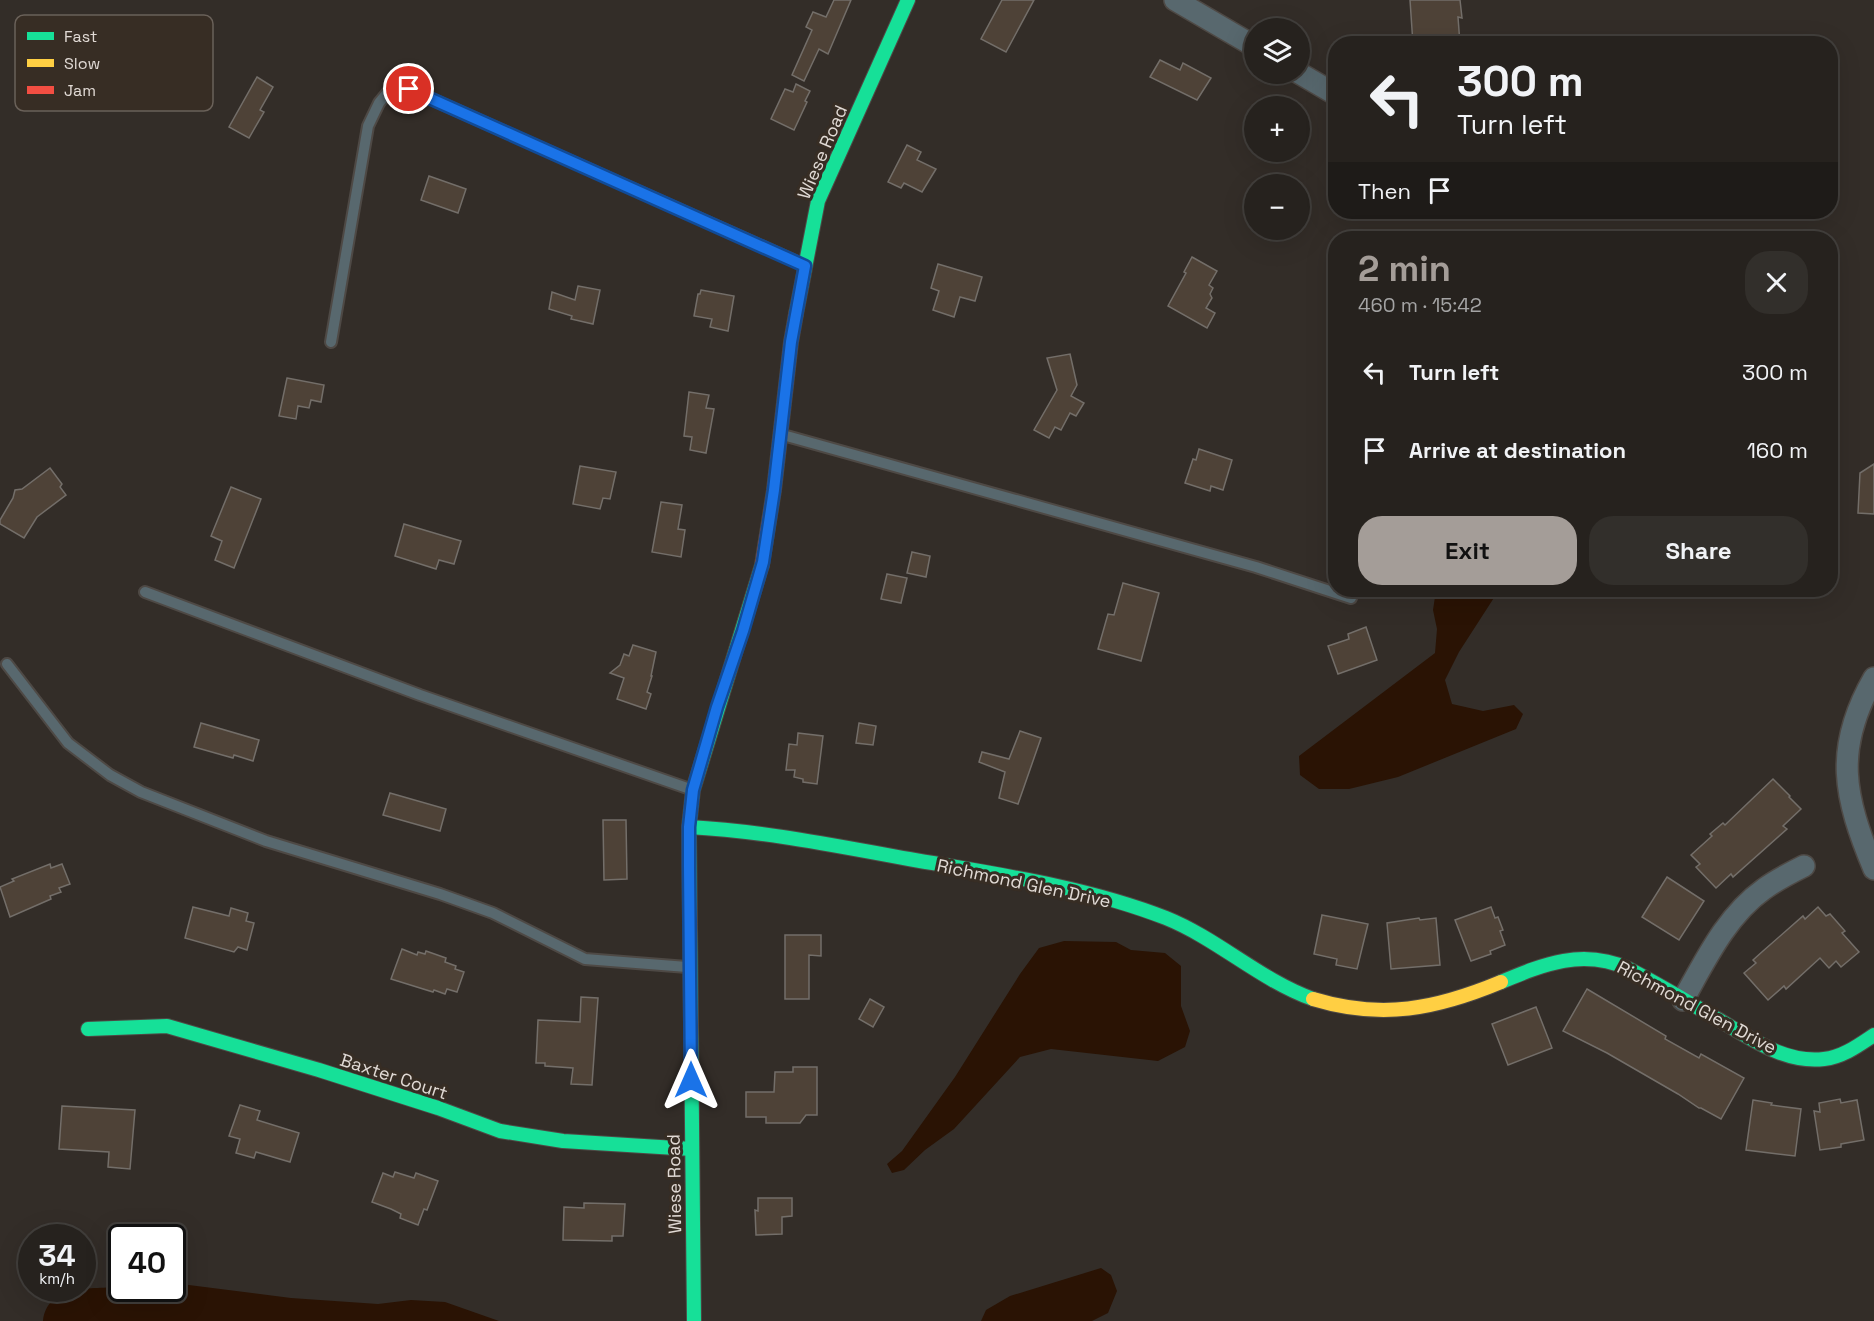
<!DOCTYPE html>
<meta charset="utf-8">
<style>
body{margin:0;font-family:"Space Grotesk",sans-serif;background:#322f2b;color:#f1f3f6;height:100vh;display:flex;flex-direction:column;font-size:22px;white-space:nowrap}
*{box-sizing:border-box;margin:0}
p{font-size:20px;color:#a4a4a4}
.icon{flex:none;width:33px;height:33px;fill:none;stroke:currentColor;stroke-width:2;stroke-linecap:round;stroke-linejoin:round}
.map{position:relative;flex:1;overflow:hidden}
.panel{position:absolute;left:1328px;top:231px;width:510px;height:366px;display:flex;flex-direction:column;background:#26221e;border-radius:24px;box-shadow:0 6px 24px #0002,0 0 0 2px #423f3c}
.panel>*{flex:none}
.top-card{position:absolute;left:1328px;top:36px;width:510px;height:183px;border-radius:24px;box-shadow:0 6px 24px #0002,0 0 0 2px #423f3c;background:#26221e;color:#f1f3f6;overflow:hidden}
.buttons{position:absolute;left:1244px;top:18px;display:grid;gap:12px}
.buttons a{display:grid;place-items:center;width:66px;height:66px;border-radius:50%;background:#26221e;box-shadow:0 6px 24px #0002,0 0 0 2px #423f3c;font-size:30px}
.speed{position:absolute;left:18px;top:1224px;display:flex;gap:12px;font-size:30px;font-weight:700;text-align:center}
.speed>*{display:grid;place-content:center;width:78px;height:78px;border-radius:50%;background:#26221e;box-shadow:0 6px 24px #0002,0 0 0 2px #423f3c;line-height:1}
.speed small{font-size:15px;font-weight:400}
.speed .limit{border:3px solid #111;border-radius:9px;background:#fff;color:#111}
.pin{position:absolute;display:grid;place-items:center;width:51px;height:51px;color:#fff;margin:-26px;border:3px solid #fff;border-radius:50%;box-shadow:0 2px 6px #0007}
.me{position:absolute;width:66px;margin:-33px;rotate:0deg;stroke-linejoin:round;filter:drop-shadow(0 0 4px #0008)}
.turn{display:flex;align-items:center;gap:21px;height:126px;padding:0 30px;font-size:27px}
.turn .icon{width:78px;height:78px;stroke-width:2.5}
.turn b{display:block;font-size:42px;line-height:51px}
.then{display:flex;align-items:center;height:57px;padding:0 30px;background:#0003;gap:12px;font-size:22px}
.round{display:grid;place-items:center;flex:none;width:63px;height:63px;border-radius:24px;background:#322f2b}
.overview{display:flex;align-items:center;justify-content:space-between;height:102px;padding:0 30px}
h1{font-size:36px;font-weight:700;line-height:45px;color:#a49d98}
.cta{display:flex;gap:12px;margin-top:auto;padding:12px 30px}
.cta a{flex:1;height:69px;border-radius:24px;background:#a49d98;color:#111;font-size:24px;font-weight:700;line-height:69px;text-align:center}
.cta a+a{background:#322f2b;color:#f1f3f6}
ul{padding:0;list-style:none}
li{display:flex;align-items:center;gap:18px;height:78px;padding:0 30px}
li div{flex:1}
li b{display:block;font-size:22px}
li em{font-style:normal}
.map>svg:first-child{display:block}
.water{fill:#2a1304}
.building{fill:#4e4237;stroke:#736e69;stroke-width:1.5}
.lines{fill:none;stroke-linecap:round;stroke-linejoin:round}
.lane-casing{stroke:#4e4945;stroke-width:14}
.street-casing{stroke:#4e4945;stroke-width:24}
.fast-casing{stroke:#4e4945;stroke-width:16}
.slow-casing{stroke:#4e4945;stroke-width:16}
.jam-casing{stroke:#4e4945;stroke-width:16}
.lane{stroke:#58686e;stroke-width:10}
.street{stroke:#58686e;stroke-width:21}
.fast{stroke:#16e098;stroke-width:14}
.slow{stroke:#ffcf43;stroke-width:14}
.jam{stroke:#f24e42;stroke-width:14}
.route-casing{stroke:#114b97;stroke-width:15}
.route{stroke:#1a73e8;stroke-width:10}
.labels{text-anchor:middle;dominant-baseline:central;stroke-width:6;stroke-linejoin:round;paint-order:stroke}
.street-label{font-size:18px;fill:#e1dad5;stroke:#372d24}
.key{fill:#372d24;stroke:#6a6159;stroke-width:1.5}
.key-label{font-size:16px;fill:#e1dad5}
</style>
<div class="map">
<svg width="1874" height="1321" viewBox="0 0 1874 1321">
<rect width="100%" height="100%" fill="#332d28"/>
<g class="water">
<path d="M1436 590H1499L1459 652 1445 680 1452 704 1483 711 1514 705 1523 714 1516 729 1398 777 1349 789H1319L1300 775 1299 756 1435 653 1437 629 1433 610Z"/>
<path d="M1064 941 1116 942 1131 950 1165 953 1181 966V1006L1190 1031 1185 1047 1158 1061 1051 1049 1020 1057 954 1129 925 1150 904 1170 892 1173 887 1164 902 1151 955 1077 1020 974 1039 948Z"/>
<path d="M1101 1268 1111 1275 1117 1291 1108 1313 1092 1321H981L986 1310 1010 1296Z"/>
<path d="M173 1283 291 1298 378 1304 411 1300 445 1302 499 1321H43C47 1284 93 1289 121 1287L122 1288H172Z"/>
</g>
<g class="building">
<path d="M834 0H851L828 54 819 49 804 81 792 75 812 30 806 27 813 12 826 17Z"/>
<path d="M1002 0H1034L1006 52 981 39Z"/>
<path d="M1410 0H1460L1462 18 1458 17 1460 44H1413Z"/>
<path d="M1160 60 1180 70 1183 63 1211 78 1197 100 1150 77Z"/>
<path d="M257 77 273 87 260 110 264 112 249 138 229 127Z"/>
<path d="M796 84 810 91 805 101 807 102 794 130 771 119 785 89 793 92Z"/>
<path d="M907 145 921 152 917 160 936 169 922 192 904 183 901 188 888 182Z"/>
<path d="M429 176 466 189 458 213 421 200Z"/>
<path d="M1192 257 1217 271 1209 285 1213 288 1210 294 1212 298 1206 308 1215 313 1207 328 1168 306 1186 273 1184 272Z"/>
<path d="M938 264 982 277 975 301 960 297 954 317 933 310 939 291 931 288Z"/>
<path d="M578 286 600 290 593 324 571 319 572 316 549 309 552 292 575 300Z"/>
<path d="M701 290 734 296 728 331 710 327 712 319 694 316 698 294H700Z"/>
<path d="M1070 354 1077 385 1071 396 1084 403 1076 416 1070 413 1061 430 1055 427 1049 438 1034 430 1057 390 1047 358Z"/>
<path d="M287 378 324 385 321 402 311 400 309 408 298 406 296 419 279 416Z"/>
<path d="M689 392 709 395 706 408 714 409 706 453 690 450 692 437 684 436Z"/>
<path d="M1199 449 1232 460 1223 490 1211 486 1210 491 1185 483 1193 459 1196 460Z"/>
<path d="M1874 464V514L1858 513 1860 473Z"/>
<path d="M580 466 616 472 610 499 603 498 600 509 573 504Z"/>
<path d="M50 468 62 484 60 487 66 495 37 517 24 538 0 524V520L13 498 15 490 22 489Z"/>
<path d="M231 487 261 499 234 568 215 560 222 541 211 536Z"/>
<path d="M661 502 682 505 678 529 685 530 681 557 652 552Z"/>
<path d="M404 524 461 541 454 564 439 560 436 569 395 556Z"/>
<path d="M912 552 930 556 926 577 907 573Z"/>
<path d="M887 574 907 578 901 603 881 599Z"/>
<path d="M1123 583 1159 593 1141 661 1098 649 1108 614 1114 615Z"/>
<path d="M1366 627 1377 660 1338 674 1328 646 1349 639 1348 634Z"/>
<path d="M633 645 656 652 651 676H652L647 692 651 694 646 709 617 699 624 678 610 673 620 665 624 654 629 656Z"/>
<path d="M201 723 259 740 253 761 234 755 233 758 194 747Z"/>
<path d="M859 723 876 726 873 745 856 743Z"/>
<path d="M1020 731 1041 738 1018 804 999 798 1005 772 979 762 982 752 1009 759Z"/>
<path d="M798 733 823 736 817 784 803 782V779L794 777 795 770H786L789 744 797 745Z"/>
<path d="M1773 779 1790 796 1789 797 1801 809 1783 826 1787 829 1733 877 1731 874 1716 888 1696 867 1700 864 1691 855 1712 836 1710 834 1723 823 1725 825Z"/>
<path d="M390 793 446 809 440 831 383 815Z"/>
<path d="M603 820H626L627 879 604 880Z"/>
<path d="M50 864 51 868 62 864 70 884 59 888 61 892 50 896 51 899 10 917 0 887 14 881 12 879Z"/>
<path d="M1667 877 1704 901 1679 940 1642 917Z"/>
<path d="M193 907 229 916 231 908 248 913 246 921 254 923 247 950 238 947 234 952 185 938Z"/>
<path d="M1491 907 1495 918 1498 917 1503 930 1500 931 1505 945 1490 951 1491 954 1471 961 1455 920Z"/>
<path d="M1818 907 1826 916 1830 914 1845 931 1842 933 1859 952 1841 967 1836 961 1829 968 1820 958 1786 989 1784 986 1768 1000 1744 973 1756 963 1753 960 1763 951 1803 916 1805 919Z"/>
<path d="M1322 915 1368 924 1357 969 1336 965 1337 959 1314 954Z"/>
<path d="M1419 918 1420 920 1436 918 1440 965 1391 969 1387 923Z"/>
<path d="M785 935H821V956L809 955V999H785Z"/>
<path d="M402 949 417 955 418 952 425 954 426 951 446 958 445 962 456 966 455 969 464 972 457 992 447 989 445 994 434 990 433 992 391 979Z"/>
<path d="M1587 989 1666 1036 1665 1039 1699 1058 1701 1054 1744 1078 1721 1119 1701 1108H1699L1678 1094 1607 1053 1563 1031Z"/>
<path d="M581 997 598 998 592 1085 571 1084 573 1068 545 1066V1063H536L538 1020 580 1022Z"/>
<path d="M870 999 884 1007 873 1027 859 1019Z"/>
<path d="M1536 1007 1552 1048 1508 1065 1492 1024Z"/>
<path d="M793 1067H817V1115H806L800 1123H766V1117H746V1092H774L775 1072H793Z"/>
<path d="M1840 1099 1841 1103 1857 1100 1864 1140 1841 1144V1147L1820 1150 1814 1111 1820 1112 1819 1103Z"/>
<path d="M1753 1100 1772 1103 1771 1105 1801 1109 1795 1156 1746 1150Z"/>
<path d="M240 1105 260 1111 257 1120 299 1133 290 1162 256 1152 254 1158 236 1153 240 1139 229 1136Z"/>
<path d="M62 1106 135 1110 130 1169 108 1167 109 1152 59 1149Z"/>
<path d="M395 1172 414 1178 416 1173 438 1181 427 1210 424 1209 418 1225 400 1218 401 1214 391 1209 372 1202 383 1173 393 1177Z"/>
<path d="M758 1198H792V1216L782 1217V1234L756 1235 755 1210 758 1211Z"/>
<path d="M584 1203 625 1204 623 1236H612V1241L563 1240 564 1207 584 1208Z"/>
</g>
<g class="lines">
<g class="lane-casing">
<g id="lane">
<path d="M331 342 368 126 379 103 388 92 409 89 802 264"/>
<path d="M783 435 1256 567 1351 598"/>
<path d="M145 592 420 695 690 789"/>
<path d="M7 664 68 743 110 775 141 792 266 841 440 894 493 913 585 959 687 967"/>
</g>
</g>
<g class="street-casing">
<g id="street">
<path d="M1175 0 1254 46"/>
<path d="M1299 73 1335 94"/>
<path d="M1874 678C1833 749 1844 797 1874 869"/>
<path d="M1683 1000C1705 961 1726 916 1764 889 1776 880 1790 873 1804 866"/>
</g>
</g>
<g class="fast-casing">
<g id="fast">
<path d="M796 314 818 201 908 0"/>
<path d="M689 827C764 831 836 846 909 859 995 874 1084 886 1166 918 1218 939 1260 980 1313 999"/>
<path d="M1501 982C1544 964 1583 948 1629 969 1658 984 1686 1001 1714 1017 1748 1036 1783 1064 1824 1059 1843 1057 1859 1045 1874 1035"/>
<path d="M88 1029 167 1026 319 1070 438 1108 500 1131 563 1141 692 1149"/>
<path d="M694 1321 689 827 693 790 762 565"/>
</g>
</g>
<g class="slow-casing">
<path id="slow" d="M1313 999C1382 1020 1436 1009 1501 982"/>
</g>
<g class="jam-casing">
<path id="jam" d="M762 565 774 490 791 342 796 314"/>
</g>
<use href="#lane" class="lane"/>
<use href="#street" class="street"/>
<use href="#fast" class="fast"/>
<use href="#slow" class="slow"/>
<use href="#jam" class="jam"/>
</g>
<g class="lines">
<g class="route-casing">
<path id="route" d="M409 89 805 266 791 342 774 490 763 562 743 631 717 707 693 790 689 827V867L691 1080"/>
</g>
<use href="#route" class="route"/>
</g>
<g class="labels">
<g class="street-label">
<text transform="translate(822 152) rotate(-67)">Wiese Road</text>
<text transform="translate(1024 883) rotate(12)">Richmond Glen Drive</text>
<text transform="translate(1697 1007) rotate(28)">Richmond Glen Drive</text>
<text transform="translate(394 1076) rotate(18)">Baxter Court</text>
<text transform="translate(674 1184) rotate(-91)">Wiese Road</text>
</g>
</g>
<rect x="15" y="15" width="198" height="96" rx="9" class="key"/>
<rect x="27" y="32" width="27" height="8" fill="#16e098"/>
<rect x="27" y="59" width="27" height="8" fill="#ffcf43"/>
<rect x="27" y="86" width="27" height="8" fill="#f24e42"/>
<g class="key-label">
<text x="64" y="42">Fast</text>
<text x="64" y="69">Slow</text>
<text x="64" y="96">Jam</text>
</g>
</svg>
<div class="buttons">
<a><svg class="icon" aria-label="layers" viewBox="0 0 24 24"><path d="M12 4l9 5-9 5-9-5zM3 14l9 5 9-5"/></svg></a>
<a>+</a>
<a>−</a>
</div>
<div class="speed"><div>34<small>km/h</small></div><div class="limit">40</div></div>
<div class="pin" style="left:409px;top:89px;background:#d93025"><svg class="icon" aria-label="arrive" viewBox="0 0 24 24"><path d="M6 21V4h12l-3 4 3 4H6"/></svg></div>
<svg class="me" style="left:691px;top:1080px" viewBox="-20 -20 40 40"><path d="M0-17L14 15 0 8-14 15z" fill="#1a73e8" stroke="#fff" stroke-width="4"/></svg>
<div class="top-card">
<div class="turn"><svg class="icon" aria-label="left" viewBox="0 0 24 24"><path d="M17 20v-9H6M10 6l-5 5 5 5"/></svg><div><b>300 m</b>Turn left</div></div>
<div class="then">Then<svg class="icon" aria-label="arrive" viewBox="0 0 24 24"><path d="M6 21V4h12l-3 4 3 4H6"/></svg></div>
</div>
<section class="panel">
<div class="overview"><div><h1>2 min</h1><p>460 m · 15:42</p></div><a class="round"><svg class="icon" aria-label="close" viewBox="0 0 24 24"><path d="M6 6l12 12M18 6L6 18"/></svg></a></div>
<ul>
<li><svg class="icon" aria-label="left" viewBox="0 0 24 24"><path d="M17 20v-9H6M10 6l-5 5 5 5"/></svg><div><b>Turn left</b></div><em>300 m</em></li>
<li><svg class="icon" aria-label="arrive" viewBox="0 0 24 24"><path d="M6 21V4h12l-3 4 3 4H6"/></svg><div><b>Arrive at destination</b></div><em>160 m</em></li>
</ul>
<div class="cta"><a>Exit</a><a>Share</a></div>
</section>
</div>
